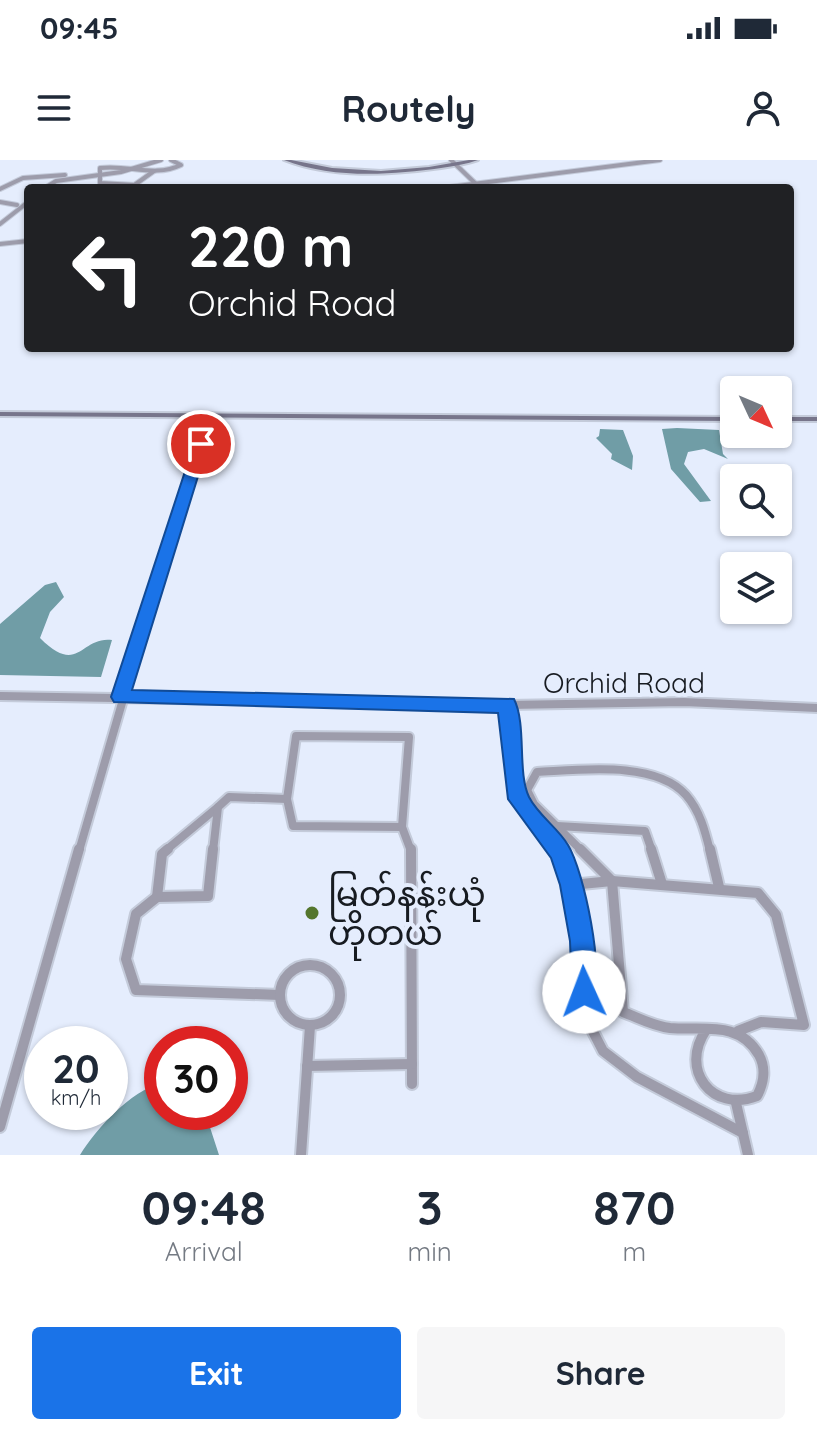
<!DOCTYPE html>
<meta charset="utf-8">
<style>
body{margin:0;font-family:Quicksand,"Noto Sans Myanmar",sans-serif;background:#f6f6f7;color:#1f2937;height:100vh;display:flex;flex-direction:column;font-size:30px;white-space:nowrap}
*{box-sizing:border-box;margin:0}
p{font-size:26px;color:#747a83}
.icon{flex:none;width:44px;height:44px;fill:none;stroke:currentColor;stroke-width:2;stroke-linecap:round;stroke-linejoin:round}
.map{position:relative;height:995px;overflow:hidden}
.side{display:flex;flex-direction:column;background:#fff;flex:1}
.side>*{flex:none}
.top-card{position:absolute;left:24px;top:24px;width:770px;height:168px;border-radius:8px;box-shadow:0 2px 6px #0004;background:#202124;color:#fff;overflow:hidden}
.needle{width:52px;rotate:134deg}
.tools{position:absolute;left:720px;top:216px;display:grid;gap:16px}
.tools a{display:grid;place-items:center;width:72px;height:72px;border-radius:8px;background:#fff;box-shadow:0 2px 6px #0004;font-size:40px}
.speed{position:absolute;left:24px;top:866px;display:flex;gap:16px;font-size:40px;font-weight:700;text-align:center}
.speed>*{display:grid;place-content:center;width:104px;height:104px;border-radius:50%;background:#fff;box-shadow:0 2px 6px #0004;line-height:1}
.speed small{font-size:20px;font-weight:400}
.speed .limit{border:12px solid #d22;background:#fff;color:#111}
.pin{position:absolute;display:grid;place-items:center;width:68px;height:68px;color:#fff;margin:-34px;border:4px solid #fff;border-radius:50%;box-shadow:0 2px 8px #0007}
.me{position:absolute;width:88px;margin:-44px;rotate:358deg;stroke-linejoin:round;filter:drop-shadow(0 0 6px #0008)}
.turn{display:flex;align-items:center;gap:28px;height:168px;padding:0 32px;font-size:36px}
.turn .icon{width:104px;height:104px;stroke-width:2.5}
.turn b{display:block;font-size:56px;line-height:68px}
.eta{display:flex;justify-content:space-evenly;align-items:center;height:136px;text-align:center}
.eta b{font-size:48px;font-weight:700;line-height:56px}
.action{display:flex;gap:16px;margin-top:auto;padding:16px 32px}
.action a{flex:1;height:92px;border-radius:8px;background:#1a73e8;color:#fff;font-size:32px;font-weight:700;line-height:92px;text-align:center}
.action a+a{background:#f6f6f7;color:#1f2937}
.status{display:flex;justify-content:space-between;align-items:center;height:56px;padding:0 40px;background:#fff;direction:ltr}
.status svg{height:22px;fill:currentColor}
header{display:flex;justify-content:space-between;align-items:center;height:104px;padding:0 32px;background:#fff;font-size:36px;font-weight:700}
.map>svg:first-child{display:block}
.water{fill:#709da6}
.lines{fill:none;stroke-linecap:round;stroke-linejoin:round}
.minor-far4-casing{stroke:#c4cbda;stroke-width:6}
.minor-far3-casing{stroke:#c4cbda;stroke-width:8}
.minor-far2-casing{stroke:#c4cbda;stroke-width:9}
.minor-far1-casing{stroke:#c4cbda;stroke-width:12}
.minor-casing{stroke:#c4cbda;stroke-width:14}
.secondary-casing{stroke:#c4cbda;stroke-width:4}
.minor-far4{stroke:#9d9cab;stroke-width:4}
.minor-far3{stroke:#9d9cab;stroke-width:5}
.minor-far2{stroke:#9d9cab;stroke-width:6}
.minor-far1{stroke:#9d9cab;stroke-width:8}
.minor{stroke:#9d9cab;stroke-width:10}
.secondary{fill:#77758b;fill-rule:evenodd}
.route{fill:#1a73e8;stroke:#114b97;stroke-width:2}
.poi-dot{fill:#54762d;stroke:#e5edfd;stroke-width:3}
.labels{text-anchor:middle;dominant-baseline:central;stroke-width:8;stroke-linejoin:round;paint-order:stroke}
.street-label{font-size:28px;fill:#171b21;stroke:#e5edfd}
.near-poi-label{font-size:34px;fill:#171b21;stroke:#e5edfd;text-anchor:start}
</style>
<div class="status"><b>09:45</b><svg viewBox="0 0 49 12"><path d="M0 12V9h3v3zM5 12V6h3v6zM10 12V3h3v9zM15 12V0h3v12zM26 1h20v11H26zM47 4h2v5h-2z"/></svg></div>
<header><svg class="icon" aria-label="menu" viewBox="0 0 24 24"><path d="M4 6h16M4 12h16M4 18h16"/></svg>Routely<svg class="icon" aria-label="person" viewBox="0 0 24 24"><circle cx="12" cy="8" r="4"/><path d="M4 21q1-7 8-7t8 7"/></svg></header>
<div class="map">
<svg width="817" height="995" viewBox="0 0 817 995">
<rect width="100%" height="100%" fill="#e5edfd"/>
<g class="water">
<path d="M677 268 719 270 723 294 728 299 704 289 688 292 684 304 711 341 700 342 671 309 662 269Z"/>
<path d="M600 269 623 270 633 296 632 310 611 299 612 294 596 278 599 276Z"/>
<path d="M56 422 64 437 50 452 40 478C79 517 80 476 112 480L101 517 0 515V464L45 425Z"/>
<path d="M162 923V952H205L219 995H80C97 968 130 931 162 923Z"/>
</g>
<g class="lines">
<g class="minor-far4-casing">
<g id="minor-far4">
<path d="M451 0 476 24"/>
<path d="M134 25 100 23V8C128 4 154 18 181 5L171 0"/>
<path d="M133 26 154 11"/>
<path d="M45 28 56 21 121 12 161 0"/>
<path d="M219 28 223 27"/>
<path d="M442 28 660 0"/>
<path d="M0 29 23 18 65 15"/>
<path d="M0 42 17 45"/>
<path d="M0 64 28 42"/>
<path d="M0 84 28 81"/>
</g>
</g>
<g class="minor-far3-casing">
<path id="minor-far3" d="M207 264 210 256"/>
</g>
<g class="minor-far2-casing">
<path id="minor-far2" d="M148 452 208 262"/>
</g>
<g class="minor-far1-casing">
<g id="minor-far1">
<path d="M0 536 507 545 684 542 817 548"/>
<path d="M507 545 518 639 560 691"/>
<path d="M287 639 293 666 402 667"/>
<path d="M557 666 645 671 652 691"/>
<path d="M79 691 149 450"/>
<path d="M165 691 218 647"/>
<path d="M213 691 218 647 229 637 287 639 296 576 409 577 402 667 411 691"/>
<path d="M582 691 534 644 527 630 537 612C579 610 655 600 686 635 700 651 705 671 710 691"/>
</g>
</g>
<g class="minor-casing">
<g id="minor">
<path d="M213 689 208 736 157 737 136 754 126 799 136 830 280 835"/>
<path d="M411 689 412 924"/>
<path d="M559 689 571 725 612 721"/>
<path d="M580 689 612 721"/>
<path d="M651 689 662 724"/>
<path d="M710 689 719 727"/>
<path d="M571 725 582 781 586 858 603 891 637 917 743 973"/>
<path d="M157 737 162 694 168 689"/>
<circle cx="310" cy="835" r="30"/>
<path d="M706 870C679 910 712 953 757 936 764 923 766 908 759 895 739 860 703 871 670 868 653 866 639 858 623 852L612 721 758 733 776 755 804 865 761 862 738 871"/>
<path d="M307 906 412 904"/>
<path d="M736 943 748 995"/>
<path d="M0 967 79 689"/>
<path d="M301 995 310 866"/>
</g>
</g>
<g class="secondary-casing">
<g id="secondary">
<path d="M284 0H291L332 8 381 11 429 7 469 0H478C467 4 454 6 441 8 391 15 332 19 284 0Z"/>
<path d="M0 252 734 257V261L0 256Z"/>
<rect x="778" y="257" width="39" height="4"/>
</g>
</g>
<use href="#minor-far4" class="minor-far4"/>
<use href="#minor-far3" class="minor-far3"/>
<use href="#minor-far2" class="minor-far2"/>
<use href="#minor-far1" class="minor-far1"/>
<use href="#minor" class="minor"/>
<use href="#secondary" class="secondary"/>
</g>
<path class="route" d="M201 280 208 284 132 530 514 539C527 565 517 612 529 637 538 655 558 668 568 685 584 711 605 813 593 841L584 845 576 841 572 832 570 781 560 725 551 698 508 639 498 553 114 542 111 537 194 284Z"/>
<circle class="poi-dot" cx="312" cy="753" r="8"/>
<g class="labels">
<g class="street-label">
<text x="624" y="522">Orchid Road</text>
</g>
<g class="near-poi-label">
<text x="328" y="733">မြတ်နန်းယုံ<tspan x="328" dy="39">ဟိုတယ်</tspan></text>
</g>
</g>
</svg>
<div class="tools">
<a><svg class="needle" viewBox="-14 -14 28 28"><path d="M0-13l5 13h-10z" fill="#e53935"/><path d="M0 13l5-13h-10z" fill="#747a83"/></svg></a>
<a><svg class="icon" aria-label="search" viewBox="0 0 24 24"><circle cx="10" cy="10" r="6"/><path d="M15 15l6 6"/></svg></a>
<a><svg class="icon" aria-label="layers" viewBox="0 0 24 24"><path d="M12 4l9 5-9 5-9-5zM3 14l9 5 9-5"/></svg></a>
</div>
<div class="speed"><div>20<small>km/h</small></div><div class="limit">30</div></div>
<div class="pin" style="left:201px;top:284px;background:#d93025"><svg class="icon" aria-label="arrive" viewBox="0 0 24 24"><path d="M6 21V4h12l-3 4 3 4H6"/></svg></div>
<svg class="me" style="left:584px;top:832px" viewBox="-20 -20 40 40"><circle r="19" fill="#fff"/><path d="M0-13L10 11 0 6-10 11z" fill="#1a73e8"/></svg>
<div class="top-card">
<div class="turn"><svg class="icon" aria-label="left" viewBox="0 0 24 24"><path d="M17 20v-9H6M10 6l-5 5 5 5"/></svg><div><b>220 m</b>Orchid Road</div></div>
</div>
</div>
<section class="side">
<div class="eta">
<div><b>09:48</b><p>Arrival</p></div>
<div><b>3</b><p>min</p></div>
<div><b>870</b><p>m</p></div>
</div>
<div class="action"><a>Exit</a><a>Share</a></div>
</section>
